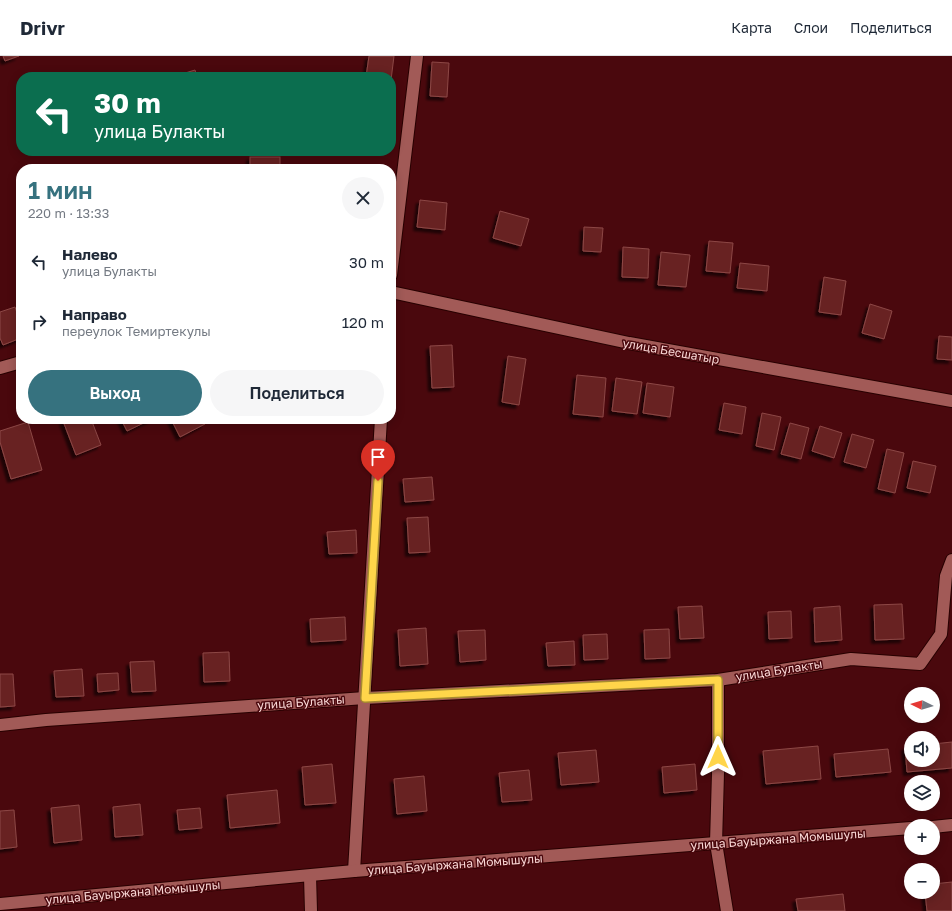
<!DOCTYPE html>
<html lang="ru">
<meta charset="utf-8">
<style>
body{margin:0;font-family:"Golos Text",sans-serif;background:#f6f6f7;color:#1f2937;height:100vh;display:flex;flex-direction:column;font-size:15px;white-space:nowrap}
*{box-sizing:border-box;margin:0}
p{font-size:13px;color:#747a83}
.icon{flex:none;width:22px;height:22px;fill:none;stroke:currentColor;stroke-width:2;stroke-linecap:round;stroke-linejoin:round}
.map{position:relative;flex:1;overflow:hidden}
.side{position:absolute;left:16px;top:108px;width:380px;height:260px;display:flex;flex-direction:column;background:#fff;border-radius:16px;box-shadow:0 2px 10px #0003}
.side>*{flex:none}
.top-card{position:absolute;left:16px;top:16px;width:380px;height:84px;border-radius:16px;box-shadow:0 2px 10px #0003;background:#0b6e4f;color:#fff;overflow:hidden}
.needle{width:26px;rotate:275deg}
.fabs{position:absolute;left:904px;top:631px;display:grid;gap:8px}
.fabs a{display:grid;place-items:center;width:36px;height:36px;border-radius:50%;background:#fff;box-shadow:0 2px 10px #0003;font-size:20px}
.pin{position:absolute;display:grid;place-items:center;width:34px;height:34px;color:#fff;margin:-41px -17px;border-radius:50% 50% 50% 0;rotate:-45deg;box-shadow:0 0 4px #0007}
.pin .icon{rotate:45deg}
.me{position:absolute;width:44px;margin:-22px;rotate:0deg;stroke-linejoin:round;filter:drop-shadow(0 0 3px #0008)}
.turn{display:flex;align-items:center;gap:14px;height:84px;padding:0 12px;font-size:18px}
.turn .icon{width:52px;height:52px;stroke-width:2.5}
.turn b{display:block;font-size:28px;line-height:34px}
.round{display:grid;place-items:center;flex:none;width:42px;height:42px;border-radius:21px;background:#f6f6f7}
.head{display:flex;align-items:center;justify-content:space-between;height:68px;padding:0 12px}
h1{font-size:24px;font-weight:600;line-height:30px;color:#36727f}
.action{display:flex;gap:8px;margin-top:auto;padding:8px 12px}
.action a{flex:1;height:46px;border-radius:24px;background:#36727f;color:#fff;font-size:16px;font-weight:600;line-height:46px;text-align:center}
.action a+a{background:#f6f6f7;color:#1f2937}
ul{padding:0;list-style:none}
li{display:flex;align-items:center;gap:12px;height:60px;padding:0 12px}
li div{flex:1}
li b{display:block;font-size:15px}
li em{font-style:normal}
header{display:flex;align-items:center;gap:24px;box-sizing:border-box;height:56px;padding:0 20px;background:#fff;border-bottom:1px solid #e0e1e3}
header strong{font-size:19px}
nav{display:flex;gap:22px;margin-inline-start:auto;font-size:14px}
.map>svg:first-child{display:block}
.building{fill:#672424;stroke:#8d4745;filter:url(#shadow)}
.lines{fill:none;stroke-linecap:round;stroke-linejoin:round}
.street-casing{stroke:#280001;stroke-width:14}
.street{stroke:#a25a57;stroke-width:12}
.route-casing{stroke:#a68a30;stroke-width:10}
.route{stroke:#ffd54a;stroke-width:7}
.labels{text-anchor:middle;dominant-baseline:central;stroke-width:3;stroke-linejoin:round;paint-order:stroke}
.street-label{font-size:12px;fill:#fad8d6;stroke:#4a080d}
</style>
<header>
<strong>Drivr</strong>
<nav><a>Карта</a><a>Слои</a><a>Поделиться</a></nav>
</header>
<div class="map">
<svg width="952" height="855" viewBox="0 0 952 855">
<defs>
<filter id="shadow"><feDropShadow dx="-3.5" dy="3.5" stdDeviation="1" flood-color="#0009"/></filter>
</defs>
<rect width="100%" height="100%" fill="#4a080d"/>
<g class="building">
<path d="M3 0H19L5 5Z"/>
<path d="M369 0H394L391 24V21H366Z"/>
<path d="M432 6 449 7 447 41 430 40Z"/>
<path d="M195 14 197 21H172Z"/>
<rect x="250" y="101" width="30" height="12"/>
<path d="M420 144 447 147 445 174 417 171Z"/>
<path d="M500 155 529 163 521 190 493 182Z"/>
<path d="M584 171 603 172 601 196 583 195Z"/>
<path d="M709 185 733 187 730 217 706 215Z"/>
<path d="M623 191 649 193 648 222 622 221Z"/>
<path d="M661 196 690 199 686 231 658 229Z"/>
<path d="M740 207 769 210 767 235 737 232Z"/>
<path d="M824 221 846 225 841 259 819 256Z"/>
<path d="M870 248 892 255 884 283 862 277Z"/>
<path d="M15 251 21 268V282L3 289 0 282V256Z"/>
<path d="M939 280 952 281V304L937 303Z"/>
<path d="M452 289 454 331 432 332 430 290Z"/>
<path d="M508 300 526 303 519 349 502 346Z"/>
<path d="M577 319 606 322 603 361 573 358Z"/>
<path d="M616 322 642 326 637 358 612 355Z"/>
<path d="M647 327 674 331 670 361 643 357Z"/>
<path d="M724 347 746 351 742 378 719 374Z"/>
<path d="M762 357 781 361 774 394 756 390Z"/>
<path d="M68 363H91L101 389 76 399 63 365Z"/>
<path d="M121 363H152L127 375Z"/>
<path d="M171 363H202L205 368 180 381Z"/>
<path d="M28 366 42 414 11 423 0 386V375Z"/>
<path d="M790 367 809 372 801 403 781 398Z"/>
<path d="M820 370 842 377 834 402 812 395Z"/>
<path d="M852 378 874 384 866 412 844 406Z"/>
<path d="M887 393 904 397 895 437 878 433Z"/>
<path d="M913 405 936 410 930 437 907 432Z"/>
<path d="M432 421 434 444 405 446 403 423Z"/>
<path d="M428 461 430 496 409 497 407 462Z"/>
<path d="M356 474 357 497 329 498 327 476Z"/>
<path d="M902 548 904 583 875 584 874 549Z"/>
<path d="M702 550 704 582 680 583 678 551Z"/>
<path d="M840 550 842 584 815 586 814 552Z"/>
<path d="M791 555 792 582 769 583 768 556Z"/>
<path d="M345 561 346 584 311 586 310 563Z"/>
<path d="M426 572 428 608 400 610 398 574Z"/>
<path d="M669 573 670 602 645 603 644 574Z"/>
<path d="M485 574 486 604 460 606 458 575Z"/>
<path d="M607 578 608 603 584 604 583 579Z"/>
<path d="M574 585 575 609 548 610 546 587Z"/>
<path d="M229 596 230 625 204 626 203 597Z"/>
<path d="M154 605 156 635 132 636 130 606Z"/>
<path d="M82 613 84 640 56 641 54 615Z"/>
<path d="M118 617 119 634 98 636 97 618Z"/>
<path d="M0 618H13L15 650 0 651Z"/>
<path d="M952 686V712L907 716 905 691 911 690V704H933V688Z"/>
<path d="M818 690 821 723 766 728 763 695Z"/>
<path d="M888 693 891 716 836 721 834 698Z"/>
<path d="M596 694 599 726 561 729 558 697Z"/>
<path d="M332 708 336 747 305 749 302 711Z"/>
<path d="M695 708 697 734 664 737 662 711Z"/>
<path d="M529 714 532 744 502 746 499 717Z"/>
<path d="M424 720 427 755 397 758 394 723Z"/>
<path d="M277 734 280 767 230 772 227 739Z"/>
<path d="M140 748 143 779 115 781 113 751Z"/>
<path d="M79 749 82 784 54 787 51 752Z"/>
<path d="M200 752 202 772 179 774 177 754Z"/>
<path d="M14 754 17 791 0 793V755Z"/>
<path d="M952 826V855H927L925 836H933V828Z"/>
<path d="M843 838 845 855H798L796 843Z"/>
</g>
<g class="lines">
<g class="street-casing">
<g id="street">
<path d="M391 219 417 0"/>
<path d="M391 236 629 287 952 345"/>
<path d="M0 312 21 306"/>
<path d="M718 624V717L716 787 727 855"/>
<path d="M0 669 46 664 365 642 718 624 851 603 920 608 941 578 946 520 952 504"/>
<path d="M933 771 952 769"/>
<path d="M354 815 381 363"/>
<path d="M310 820 311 855"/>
<path d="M0 848 354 815 911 772"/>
</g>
</g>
<use href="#street" class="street"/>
</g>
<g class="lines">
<g class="route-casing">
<path id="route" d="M378 425 365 642 718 624V701"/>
</g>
<use href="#route" class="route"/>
</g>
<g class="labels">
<g class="street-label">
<text transform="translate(671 295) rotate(10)">улица Бесшатыр</text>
<text transform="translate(779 614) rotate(-9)">улица Булакты</text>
<text transform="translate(301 646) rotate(-4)">улица Булакты</text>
<text transform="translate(778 783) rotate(-4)">улица Бауыржана Момышулы</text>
<text transform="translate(455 808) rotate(-4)">улица Бауыржана Момышулы</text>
<text transform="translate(133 836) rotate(-5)">улица Бауыржана Момышулы</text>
</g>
</g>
</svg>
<div class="fabs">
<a><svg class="needle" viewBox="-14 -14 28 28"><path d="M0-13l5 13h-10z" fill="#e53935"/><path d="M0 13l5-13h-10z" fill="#747a83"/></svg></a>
<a><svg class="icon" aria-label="sound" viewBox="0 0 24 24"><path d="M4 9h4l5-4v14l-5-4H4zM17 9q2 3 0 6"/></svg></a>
<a><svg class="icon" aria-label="layers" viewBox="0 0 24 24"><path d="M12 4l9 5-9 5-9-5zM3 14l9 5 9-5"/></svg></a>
<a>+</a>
<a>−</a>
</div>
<div class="pin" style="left:378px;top:425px;background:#d93025"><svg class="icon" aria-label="arrive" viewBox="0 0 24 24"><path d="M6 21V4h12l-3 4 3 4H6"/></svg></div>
<svg class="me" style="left:718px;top:701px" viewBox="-20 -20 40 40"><path d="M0-17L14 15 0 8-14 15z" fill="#ffd54a" stroke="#fff" stroke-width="4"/></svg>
<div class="top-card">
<div class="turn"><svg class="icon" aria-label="left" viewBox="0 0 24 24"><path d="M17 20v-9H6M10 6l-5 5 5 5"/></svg><div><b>30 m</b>улица Булакты</div></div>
</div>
<section class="side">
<div class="head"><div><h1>1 мин</h1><p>220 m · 13:33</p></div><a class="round"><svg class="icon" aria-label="close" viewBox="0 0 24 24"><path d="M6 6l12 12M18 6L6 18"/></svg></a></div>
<ul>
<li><svg class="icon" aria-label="left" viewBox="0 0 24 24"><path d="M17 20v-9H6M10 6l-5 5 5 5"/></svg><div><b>Налево</b><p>улица Булакты</p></div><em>30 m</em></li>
<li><svg class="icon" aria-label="right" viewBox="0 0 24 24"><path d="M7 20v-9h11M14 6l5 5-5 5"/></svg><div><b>Направо</b><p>переулок Темиртекулы</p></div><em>120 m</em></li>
</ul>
<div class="action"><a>Выход</a><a>Поделиться</a></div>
</section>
</div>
